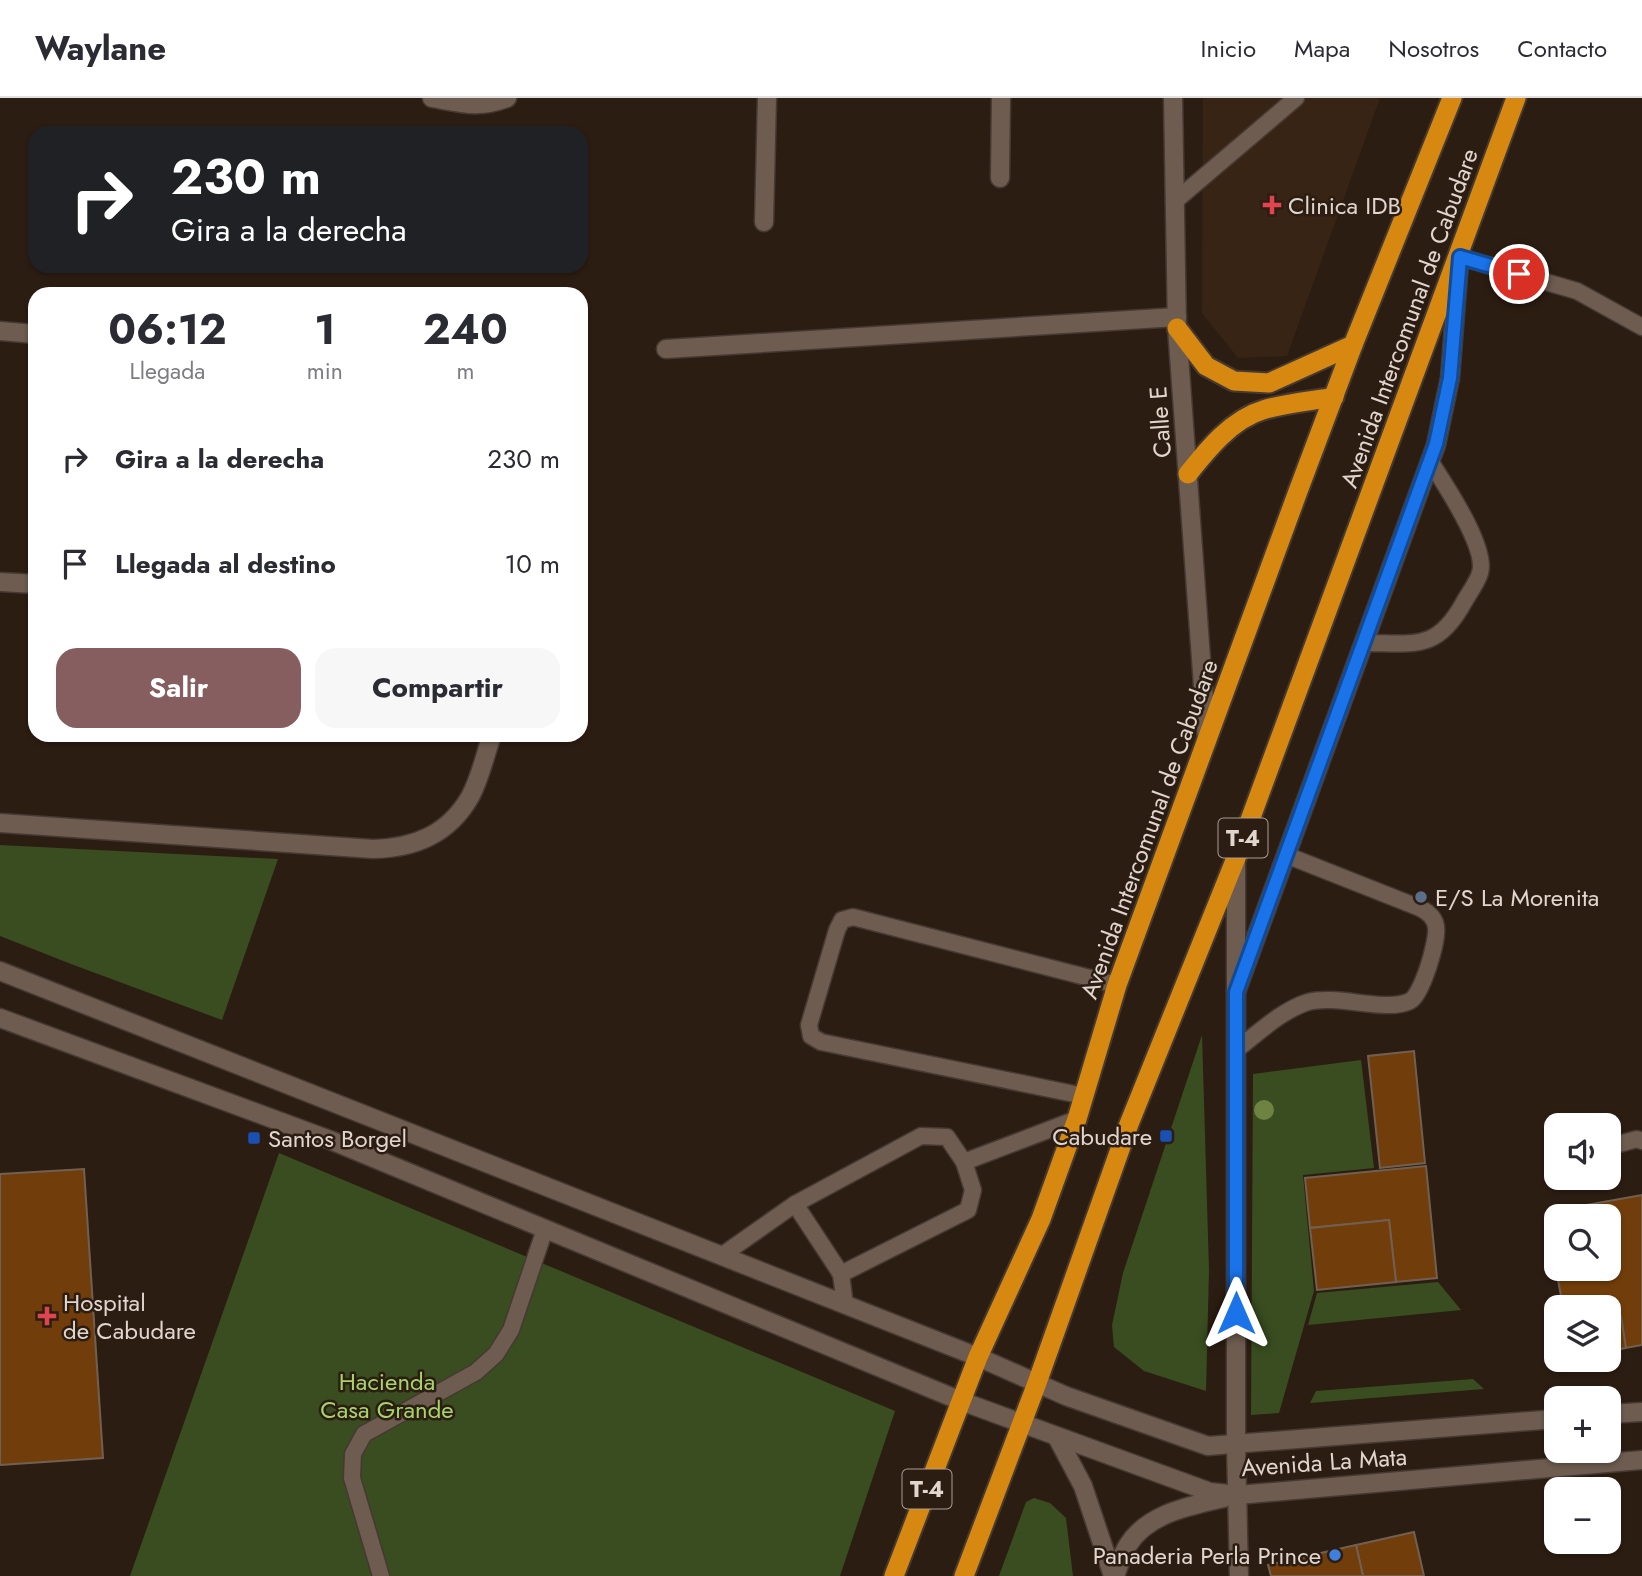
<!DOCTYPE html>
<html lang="es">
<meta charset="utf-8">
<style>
body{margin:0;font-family:Jost,sans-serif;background:#f7f7f7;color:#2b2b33;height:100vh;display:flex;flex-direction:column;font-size:26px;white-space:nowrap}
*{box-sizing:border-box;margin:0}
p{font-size:23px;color:#7c7c81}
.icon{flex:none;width:38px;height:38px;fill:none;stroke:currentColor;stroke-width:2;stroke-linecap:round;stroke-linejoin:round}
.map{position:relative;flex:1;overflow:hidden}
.panel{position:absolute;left:28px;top:189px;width:560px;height:455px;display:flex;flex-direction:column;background:#fff;border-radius:21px;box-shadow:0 2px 5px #0004}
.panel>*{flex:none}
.hud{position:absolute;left:28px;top:28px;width:560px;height:147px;border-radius:21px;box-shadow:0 2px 5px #0004;background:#202124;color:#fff;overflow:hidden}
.controls{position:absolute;left:1544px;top:1015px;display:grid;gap:14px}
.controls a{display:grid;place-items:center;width:77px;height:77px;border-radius:14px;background:#fff;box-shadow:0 2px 5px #0004;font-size:35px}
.pin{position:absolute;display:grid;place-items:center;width:60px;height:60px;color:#fff;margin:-30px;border:4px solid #fff;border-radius:50%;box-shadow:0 2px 7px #0007}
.me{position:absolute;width:77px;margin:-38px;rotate:0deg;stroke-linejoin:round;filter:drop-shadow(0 0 5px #0008)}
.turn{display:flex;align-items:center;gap:24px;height:147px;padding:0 28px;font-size:32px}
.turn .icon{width:91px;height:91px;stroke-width:2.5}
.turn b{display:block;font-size:49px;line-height:60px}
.eta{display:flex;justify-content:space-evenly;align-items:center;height:119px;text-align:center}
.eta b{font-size:42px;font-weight:700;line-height:49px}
.button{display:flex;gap:14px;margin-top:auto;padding:14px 28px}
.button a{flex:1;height:80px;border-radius:21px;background:#865e60;color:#fff;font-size:28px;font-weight:700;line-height:80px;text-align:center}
.button a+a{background:#f7f7f7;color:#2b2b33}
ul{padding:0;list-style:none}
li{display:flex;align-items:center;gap:21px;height:105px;padding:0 28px}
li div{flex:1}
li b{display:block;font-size:26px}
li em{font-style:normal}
header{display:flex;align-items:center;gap:42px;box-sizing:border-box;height:98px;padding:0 35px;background:#fff;border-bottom:2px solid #e1e1e2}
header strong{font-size:33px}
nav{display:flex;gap:38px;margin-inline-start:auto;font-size:24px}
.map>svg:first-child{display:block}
.built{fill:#382414}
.green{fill:#394d20}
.building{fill:#713e0b;stroke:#716052;stroke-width:2}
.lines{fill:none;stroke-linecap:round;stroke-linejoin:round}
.service-casing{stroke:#453932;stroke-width:19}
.minor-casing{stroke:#453932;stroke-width:21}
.tertiary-casing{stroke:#453932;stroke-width:21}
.trunk-casing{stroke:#453932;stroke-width:23}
.service{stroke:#6d5c4f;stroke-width:16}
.minor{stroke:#6d5c4f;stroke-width:18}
.tertiary{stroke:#6d5c4f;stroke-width:18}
.trunk{stroke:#d68810;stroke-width:19}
.tree{fill:#6e8242}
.route-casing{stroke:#114b97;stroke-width:18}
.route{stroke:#1a73e8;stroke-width:12}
.health-dot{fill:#e0444e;stroke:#2c1d12;stroke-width:2.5}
.service-dot{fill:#5c6f8a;stroke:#2c1d12;stroke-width:2.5}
.transit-dot{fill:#1a4fb4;stroke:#2c1d12;stroke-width:2.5}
.shop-dot{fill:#3f7fe0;stroke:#2c1d12;stroke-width:2.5}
.labels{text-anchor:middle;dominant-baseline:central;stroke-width:5;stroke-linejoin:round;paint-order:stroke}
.shield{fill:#2c1d12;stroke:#aa9e96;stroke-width:2}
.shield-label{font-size:23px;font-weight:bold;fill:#e0d6ce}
.poi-label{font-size:24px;fill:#e0d6ce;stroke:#2c1d12;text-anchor:start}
.street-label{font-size:24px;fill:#e0d6ce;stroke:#2c1d12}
.park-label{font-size:24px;fill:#a4d46a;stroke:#2c1d12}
</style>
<header>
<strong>Waylane</strong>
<nav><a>Inicio</a><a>Mapa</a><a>Nosotros</a><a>Contacto</a></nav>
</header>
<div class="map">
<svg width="1642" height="1478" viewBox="0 0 1642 1478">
<rect width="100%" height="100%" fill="#2c1d12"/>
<path class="built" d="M1203 0H1380L1287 258 1238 260 1202 215Z"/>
<g class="green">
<path d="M0 747 278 761 222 922 71 866 0 838Z"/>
<path d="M1202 937 1209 1172 1206 1293 1144 1273 1114 1249 1112 1227 1123 1175Z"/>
<path d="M1361 962 1374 1070 1303 1077 1314 1193 1279 1315 1251 1317 1253 976Z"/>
<path d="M279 1055 895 1313 840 1478H130Z"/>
<path d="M1438 1184 1461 1212 1308 1227 1317 1195Z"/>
<path d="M1473 1281 1484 1291 1310 1305 1316 1293Z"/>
<path d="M1034 1400 1050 1405 1066 1420 1073 1478H999L1026 1404Z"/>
</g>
<g class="building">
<path d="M1414 953 1425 1065 1380 1070 1368 958Z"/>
<path d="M1426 1068 1437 1180 1396 1184 1389 1122 1310 1130 1305 1080Z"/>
<path d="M84 1071 103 1360 0 1367V1076Z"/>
<path d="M1642 1097V1247L1608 1253V1209H1563L1556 1171H1608V1118H1556V1167L1547 1114Z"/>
<path d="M1389 1122 1396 1184 1317 1192 1310 1130Z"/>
<path d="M1621 1218 1626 1250 1608 1253V1220Z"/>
<path d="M1414 1434 1424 1478H1363L1356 1447Z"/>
<path d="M1356 1447 1363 1478H1271L1268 1467Z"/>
</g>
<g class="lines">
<g class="service-casing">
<g id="service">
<path d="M1174 104 1296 0"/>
<path d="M1460 159 1577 193 1642 229"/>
<path d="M1363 545C1414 545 1437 554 1464 504 1469 495 1477 485 1480 475 1488 450 1444 385 1430 363"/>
<path d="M1236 952C1257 936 1282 912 1308 904 1338 896 1386 915 1410 903 1422 897 1438 843 1436 829 1435 819 1428 814 1420 810L1286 757"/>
<path d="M1084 998 821 944 811 938 809 927 837 832 842 822 853 819 1117 887"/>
<path d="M1608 1049 1637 1041 1642 1043"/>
<path d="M795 1106 841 1176"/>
<path d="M721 1158 795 1106 921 1038 947 1039 964 1064 1077 1021"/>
<path d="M845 1207 841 1176 968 1112 973 1092 964 1064"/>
<path d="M381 1478 352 1380 353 1356 364 1336 476 1274 496 1256 511 1232 545 1131"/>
</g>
</g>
<g class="minor-casing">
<g id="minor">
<path d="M432 0C461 5 479 11 507 0"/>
<path d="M1173 0 1177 230 1207 643"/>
<path d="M1000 80 1001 0"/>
<path d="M764 124 767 0"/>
<path d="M0 233 35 236"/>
<path d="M666 251 1177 219"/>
<path d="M0 484 35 486"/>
<path d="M0 725 373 751C414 750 448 737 470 699 480 681 485 657 492 637"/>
<path d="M1236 764V1346L1239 1478"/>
<path d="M0 873 978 1259"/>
<path d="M1236 894 1436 347 1450 280 1459 164"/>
<path d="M0 920 330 1042 961 1303"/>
<path d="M1057 1339 1083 1388 1113 1478"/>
</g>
</g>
<g class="tertiary-casing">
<g id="tertiary">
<path d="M978 1259 1066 1298 1208 1348 1556 1321"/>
<path d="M961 1303 1210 1394 1238 1397 1642 1362"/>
<path d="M1608 1316 1642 1314"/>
<path d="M1115 1478C1119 1468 1122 1456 1128 1447 1148 1415 1190 1408 1224 1400"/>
</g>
</g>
<g class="trunk-casing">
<g id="trunk">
<path d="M1177 230 1206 268 1234 283 1269 285 1353 247"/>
<path d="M1188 376C1207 352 1232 321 1263 312 1285 305 1311 303 1334 299"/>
<path d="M894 1478 978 1259 1041 1121 1077 1021 1117 887 1297 396 1353 247 1452 0"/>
<path d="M964 1478 1037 1285 1129 1026 1236 760 1516 0"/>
</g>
</g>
<use href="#service" class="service"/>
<use href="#minor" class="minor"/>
<use href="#tertiary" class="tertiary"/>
<use href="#trunk" class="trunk"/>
</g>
<circle class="tree" cx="1264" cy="1012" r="10"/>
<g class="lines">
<g class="route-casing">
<path id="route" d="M1236 1215V894L1436 346 1450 280 1460 159 1519 176"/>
</g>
<use href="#route" class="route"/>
</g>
<g class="health-dot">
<path d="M1268.5 96.5h7v7h7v7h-7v7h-7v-7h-7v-7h7z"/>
<path d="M43.5 1207.5h7v7h7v7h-7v7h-7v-7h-7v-7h7z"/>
</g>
<circle class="service-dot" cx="1421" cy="799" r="7"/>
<g class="transit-dot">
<rect x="1159" y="1031" width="14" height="14" rx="3.5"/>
<rect x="247" y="1033" width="14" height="14" rx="3.5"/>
</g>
<circle class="shop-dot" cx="1335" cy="1457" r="7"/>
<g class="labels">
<g class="shield">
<rect x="1218.5" y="720.5" width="49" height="39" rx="5"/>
<rect x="902.5" y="1371.5" width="49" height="39" rx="5"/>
</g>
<g class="shield-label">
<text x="1243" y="740">T-4</text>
<text x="927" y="1391">T-4</text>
</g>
<g class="poi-label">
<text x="1288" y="107">Clinica IDB</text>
<text x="1435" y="799">E/S La Morenita</text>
<text x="1152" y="1038" text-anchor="end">Cabudare</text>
<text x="268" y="1040">Santos Borgel</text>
<text x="63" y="1204">Hospital<tspan x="63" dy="28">de Cabudare</tspan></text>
<text x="1321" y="1457" text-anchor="end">Panaderia Perla Prince</text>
</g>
<g class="street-label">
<text transform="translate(1409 220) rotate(-70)">Avenida Intercomunal de Cabudare</text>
<text transform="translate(1160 324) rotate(-94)">Calle E</text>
<text transform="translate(1149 731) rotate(-70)">Avenida Intercomunal de Cabudare</text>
<text transform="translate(1324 1364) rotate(-4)">Avenida La Mata</text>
</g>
<g class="park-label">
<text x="387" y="1283">Hacienda<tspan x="387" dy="28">Casa Grande</tspan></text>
</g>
</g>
</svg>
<div class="controls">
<a><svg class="icon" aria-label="sound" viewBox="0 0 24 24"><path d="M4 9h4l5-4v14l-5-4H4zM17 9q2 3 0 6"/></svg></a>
<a><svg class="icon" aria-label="search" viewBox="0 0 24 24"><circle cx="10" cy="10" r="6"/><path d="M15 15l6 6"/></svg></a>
<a><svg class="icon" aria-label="layers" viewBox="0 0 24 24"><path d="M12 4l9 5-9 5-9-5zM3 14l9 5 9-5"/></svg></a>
<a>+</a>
<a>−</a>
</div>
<div class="pin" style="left:1519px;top:176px;background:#d93025"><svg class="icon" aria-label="arrive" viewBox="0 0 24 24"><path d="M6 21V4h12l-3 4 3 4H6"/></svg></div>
<svg class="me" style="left:1236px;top:1215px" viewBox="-20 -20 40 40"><path d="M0-17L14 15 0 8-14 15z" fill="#1a73e8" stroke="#fff" stroke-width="4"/></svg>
<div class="hud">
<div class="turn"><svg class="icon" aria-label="right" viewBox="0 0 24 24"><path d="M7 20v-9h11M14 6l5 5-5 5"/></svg><div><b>230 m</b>Gira a la derecha</div></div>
</div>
<section class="panel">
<div class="eta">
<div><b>06:12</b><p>Llegada</p></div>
<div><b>1</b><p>min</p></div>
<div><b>240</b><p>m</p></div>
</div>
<ul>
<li><svg class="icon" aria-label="right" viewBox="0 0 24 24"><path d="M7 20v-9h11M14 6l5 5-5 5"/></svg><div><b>Gira a la derecha</b></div><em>230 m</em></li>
<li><svg class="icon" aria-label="arrive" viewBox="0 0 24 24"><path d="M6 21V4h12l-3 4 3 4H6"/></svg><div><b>Llegada al destino</b></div><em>10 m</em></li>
</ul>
<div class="button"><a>Salir</a><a>Compartir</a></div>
</section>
</div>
